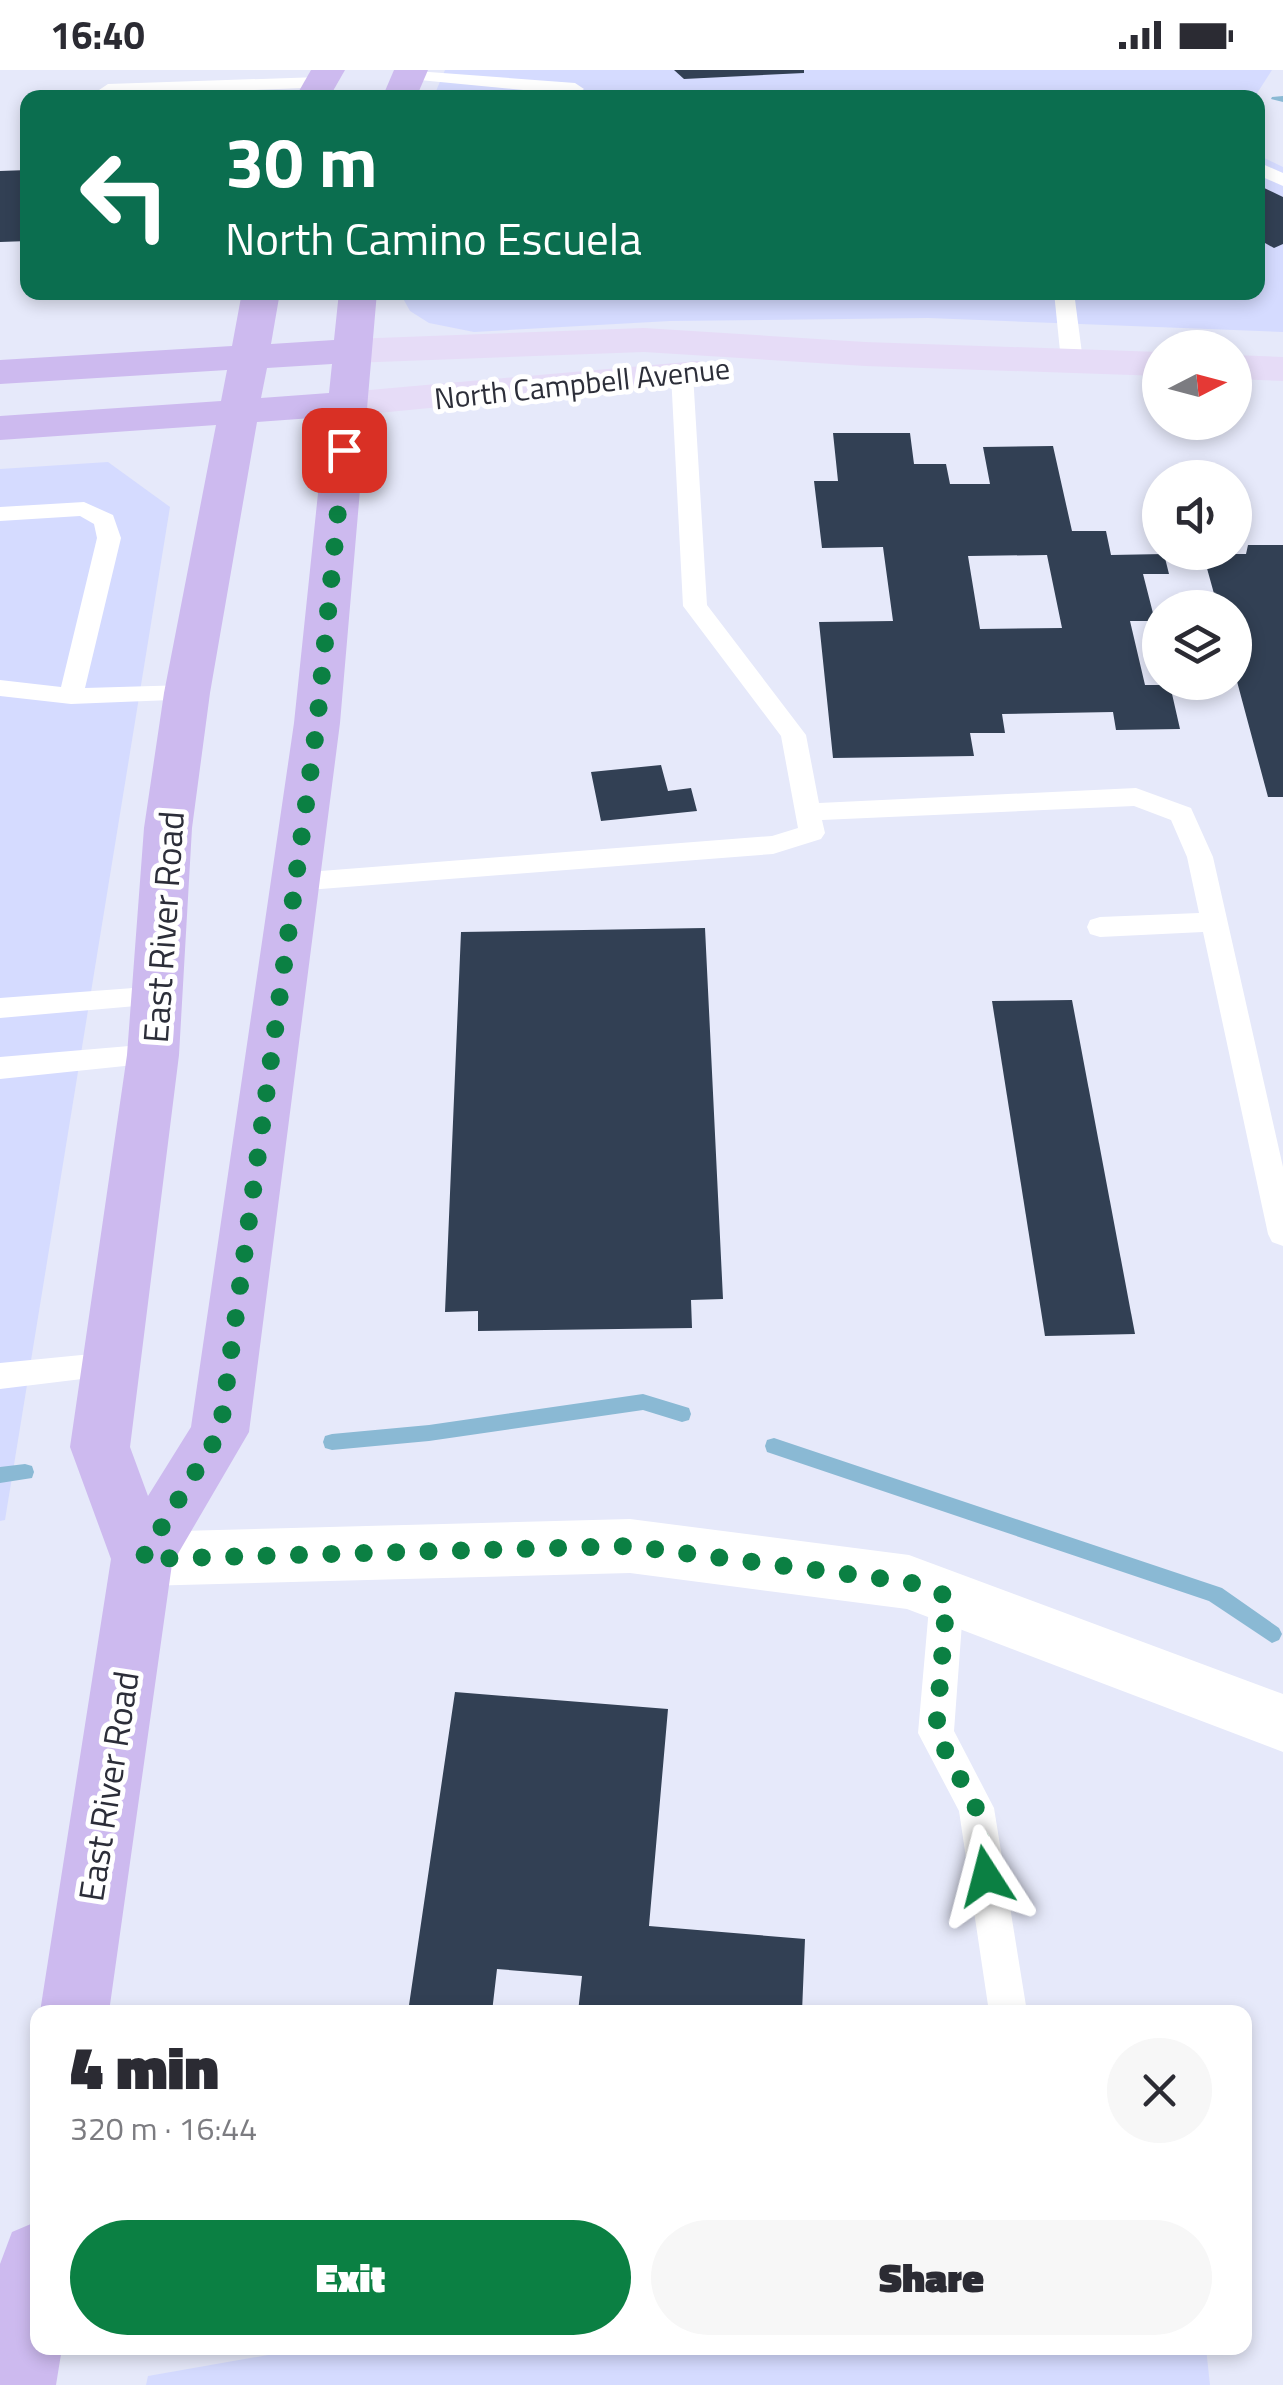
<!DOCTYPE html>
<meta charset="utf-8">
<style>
body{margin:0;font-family:"Titillium Web",sans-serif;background:#f7f7f7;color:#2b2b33;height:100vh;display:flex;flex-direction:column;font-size:38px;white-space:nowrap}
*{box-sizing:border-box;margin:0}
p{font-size:32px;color:#7c7c81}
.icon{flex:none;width:55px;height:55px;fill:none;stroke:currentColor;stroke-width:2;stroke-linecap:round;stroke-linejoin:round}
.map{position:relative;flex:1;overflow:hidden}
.panel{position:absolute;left:30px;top:1935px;width:1222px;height:350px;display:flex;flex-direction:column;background:#fff;border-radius:20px;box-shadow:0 5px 15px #0003}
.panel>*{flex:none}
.top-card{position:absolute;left:20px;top:20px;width:1245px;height:210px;border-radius:20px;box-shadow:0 5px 15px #0003;background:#0b6e4f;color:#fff;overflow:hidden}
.needle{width:65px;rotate:84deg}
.tools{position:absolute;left:1142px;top:260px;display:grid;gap:20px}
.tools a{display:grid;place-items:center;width:110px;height:110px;border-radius:50%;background:#fff;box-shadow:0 5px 15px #0003;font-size:50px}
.pin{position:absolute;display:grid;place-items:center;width:85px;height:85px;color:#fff;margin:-42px;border-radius:20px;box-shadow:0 5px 15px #0006}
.me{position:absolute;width:110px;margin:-55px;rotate:351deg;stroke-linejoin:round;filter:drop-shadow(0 0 8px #0008)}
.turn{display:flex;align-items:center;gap:35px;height:210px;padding:0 40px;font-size:45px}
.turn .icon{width:130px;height:130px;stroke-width:2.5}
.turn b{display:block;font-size:70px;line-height:85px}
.round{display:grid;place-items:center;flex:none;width:105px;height:105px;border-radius:52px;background:#f7f7f7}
.headline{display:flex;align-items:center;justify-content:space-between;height:170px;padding:0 40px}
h1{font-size:60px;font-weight:800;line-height:75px}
.button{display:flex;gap:20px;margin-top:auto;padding:20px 40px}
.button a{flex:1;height:115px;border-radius:60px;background:#0b8043;color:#fff;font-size:40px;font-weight:800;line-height:115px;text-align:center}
.button a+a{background:#f7f7f7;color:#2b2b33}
.status{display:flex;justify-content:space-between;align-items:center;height:70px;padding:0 50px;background:#fff;direction:ltr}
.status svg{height:28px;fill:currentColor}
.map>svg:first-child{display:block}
.built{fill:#d5dbff}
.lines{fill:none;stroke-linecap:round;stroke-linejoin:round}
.stream{fill:#8ab9d4;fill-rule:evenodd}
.building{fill:#324054;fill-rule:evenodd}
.service{fill:#fff;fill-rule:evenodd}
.minor{fill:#fff;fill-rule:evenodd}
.secondary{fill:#e6dcf7;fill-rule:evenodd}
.primary{fill:#cdbaef;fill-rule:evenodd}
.route{stroke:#0b8043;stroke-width:18;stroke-dasharray:0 32.4}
.labels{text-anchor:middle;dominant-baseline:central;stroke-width:10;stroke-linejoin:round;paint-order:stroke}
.far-street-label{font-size:30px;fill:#2c2e39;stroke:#fff}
.street-label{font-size:35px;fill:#2c2e39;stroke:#fff}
</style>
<div class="status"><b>16:40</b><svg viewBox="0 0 49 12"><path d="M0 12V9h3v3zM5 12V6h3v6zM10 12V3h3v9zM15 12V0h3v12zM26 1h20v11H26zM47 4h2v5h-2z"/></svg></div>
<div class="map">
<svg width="1283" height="2315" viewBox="0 0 1283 2315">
<rect width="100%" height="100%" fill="#e6e9fa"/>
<g class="built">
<path d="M445 0H1272L1254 28H433Z"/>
<path d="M1258 85 1283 97V262L928 248 670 251 474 262 429 253 410 241 400 223 1258 222Z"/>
<path d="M108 392 170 437 5 1450 0 1451V399Z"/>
<path d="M308 2278H1206L1210 2315H146L148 2306Z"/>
</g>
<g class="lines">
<g class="stream">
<path d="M1283 26V32L1271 29 1272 27Z"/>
<path d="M643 1324 689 1338 691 1344 689 1350 682 1352 643 1340 429 1371 332 1380 325 1378 323 1372 325 1366 332 1364 429 1355Z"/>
<path d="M774 1368 1222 1518 1279 1558 1282 1564 1279 1570 1272 1573 1209 1531 767 1382 765 1376 767 1370Z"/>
<path d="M25 1394 32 1396 34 1402 32 1408 0 1413V1397Z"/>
</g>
</g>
<g class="building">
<path d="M674 0H804V3L684 9Z"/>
<path d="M28 100V171L0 172V101Z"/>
<path d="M1258 115 1283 127V174L1274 178 1258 169Z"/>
<path d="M833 363H910L914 394H946L950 414H990L983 377 1053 376 1072 461H1106L1111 485 1164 484 1169 504H1143L1155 551H1130L1145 615H1170L1180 659 1116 660 1113 642 1002 644 1005 663H970L974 686 833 688 819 552 893 551 883 477 822 478 814 411H838ZM1047 485 1062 558 980 559 968 486Z"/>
<path d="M1248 475H1283V727H1268L1235 604V538H1218L1203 484H1246Z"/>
<path d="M661 695 668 721 691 718 697 741 601 751 591 702Z"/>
<path d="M705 858 723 1229 691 1230 692 1258 478 1261V1241L445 1242 461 862Z"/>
<path d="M1072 930 1135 1264 1045 1266 992 931Z"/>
<path d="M455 1622 668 1639 649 1856 805 1869 802 1942H578L582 1906 497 1899 492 1942H408Z"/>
</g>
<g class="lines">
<g class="service">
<path d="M402 0 575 13 584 19 575 25 409 9 402 7Z"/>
<path d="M320 7 327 9V17L108 26 99 20 108 14Z"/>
<path d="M1258 92 1283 103V116L1258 105Z"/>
<path d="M1054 222H1074L1083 291 1080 296H1064L1061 291Z"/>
<path d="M682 298 693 304 707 535 806 665 819 733 1136 718 1191 738 1213 787 1283 1097V1176L1272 1172 1268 1164 1203 862 1100 867 1090 864 1087 857 1090 850 1100 847 1199 843 1187 787 1171 750 1134 736 822 750 825 763 821 769 773 784 295 821 286 819 282 812 286 805 295 803 772 766 798 758 781 666 683 536 671 304Z"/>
<path d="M84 432 113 445 121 468 85 618 187 615 196 617 199 623 196 629 71 634 0 626V610L61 617 97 468 94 454 80 446 0 451V437Z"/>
<path d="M160 916 170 919 174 926 170 933 0 948V928Z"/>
<path d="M153 974 163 978 167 985 163 992 0 1009V987Z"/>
<path d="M112 1282 123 1286 128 1295 123 1304 0 1319V1293Z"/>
<path d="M947 1511 959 1515 964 1526 954 1661 994 1738 1027 1942H989L959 1741 918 1663 930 1526 935 1515Z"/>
</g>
<path class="minor" d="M630 1449 909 1485 1283 1624V1682L907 1539 630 1503 142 1516 120 1508 111 1489 120 1470 142 1462Z"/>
<g class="secondary">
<path d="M644 258 865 272 1160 282V306L865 296 644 282 351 293 337 289 332 281 337 273 351 269Z"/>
<path d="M1235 285 1283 287V311L1235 309Z"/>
<path d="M698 291 712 295 718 303 712 311 347 346 333 342 327 334 333 326 347 322Z"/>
</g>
<g class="primary">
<path d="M311 0H345L329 28H295Z"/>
<path d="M394 0H428L416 28H382Z"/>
<path d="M242 222H280L271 274 334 270 339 222H377L340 653 249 1362 172 1494 109 1942H40L111 1489 70 1377 127 985 144 758 164 623 216 355 0 370V346L221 331 227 300 0 314V290L232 276ZM332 294 329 323 261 328 267 298ZM326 347 294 653 191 1357 148 1426 130 1377 179 985 192 758 210 623 257 352Z"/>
<path d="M38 2151V2278H62L56 2315H0V2194L12 2162Z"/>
</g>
</g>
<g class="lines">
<path class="route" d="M344 380 317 654 220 1362 142 1489 630 1476 909 1512 947 1526 936 1663 976 1738 986 1806"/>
</g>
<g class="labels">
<g class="far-street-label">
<text transform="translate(582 313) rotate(-6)">North Campbell Avenue</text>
</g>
<g class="street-label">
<text transform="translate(163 857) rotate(-86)">East River Road</text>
<text transform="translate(108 1716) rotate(-81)">East River Road</text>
</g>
</g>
</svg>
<div class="tools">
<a><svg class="needle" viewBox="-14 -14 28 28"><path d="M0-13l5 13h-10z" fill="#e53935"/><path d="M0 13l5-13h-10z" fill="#7c7c81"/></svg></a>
<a><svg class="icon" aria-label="sound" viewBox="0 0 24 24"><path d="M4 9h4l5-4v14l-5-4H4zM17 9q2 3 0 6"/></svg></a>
<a><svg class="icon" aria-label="layers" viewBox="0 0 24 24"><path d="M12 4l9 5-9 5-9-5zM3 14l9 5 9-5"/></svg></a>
</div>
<div class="pin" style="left:344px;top:380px;background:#d93025"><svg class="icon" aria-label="arrive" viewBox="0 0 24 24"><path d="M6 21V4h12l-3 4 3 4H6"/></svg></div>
<svg class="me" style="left:986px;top:1806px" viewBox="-20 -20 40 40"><path d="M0-17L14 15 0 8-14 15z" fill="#0b8043" stroke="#fff" stroke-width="4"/></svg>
<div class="top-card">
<div class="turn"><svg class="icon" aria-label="left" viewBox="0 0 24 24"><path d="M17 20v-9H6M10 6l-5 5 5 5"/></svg><div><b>30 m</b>North Camino Escuela</div></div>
</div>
<section class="panel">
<div class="headline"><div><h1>4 min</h1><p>320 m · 16:44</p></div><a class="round"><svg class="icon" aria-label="close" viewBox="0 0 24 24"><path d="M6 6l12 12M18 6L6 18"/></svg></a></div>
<div class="button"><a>Exit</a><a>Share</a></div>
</section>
</div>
